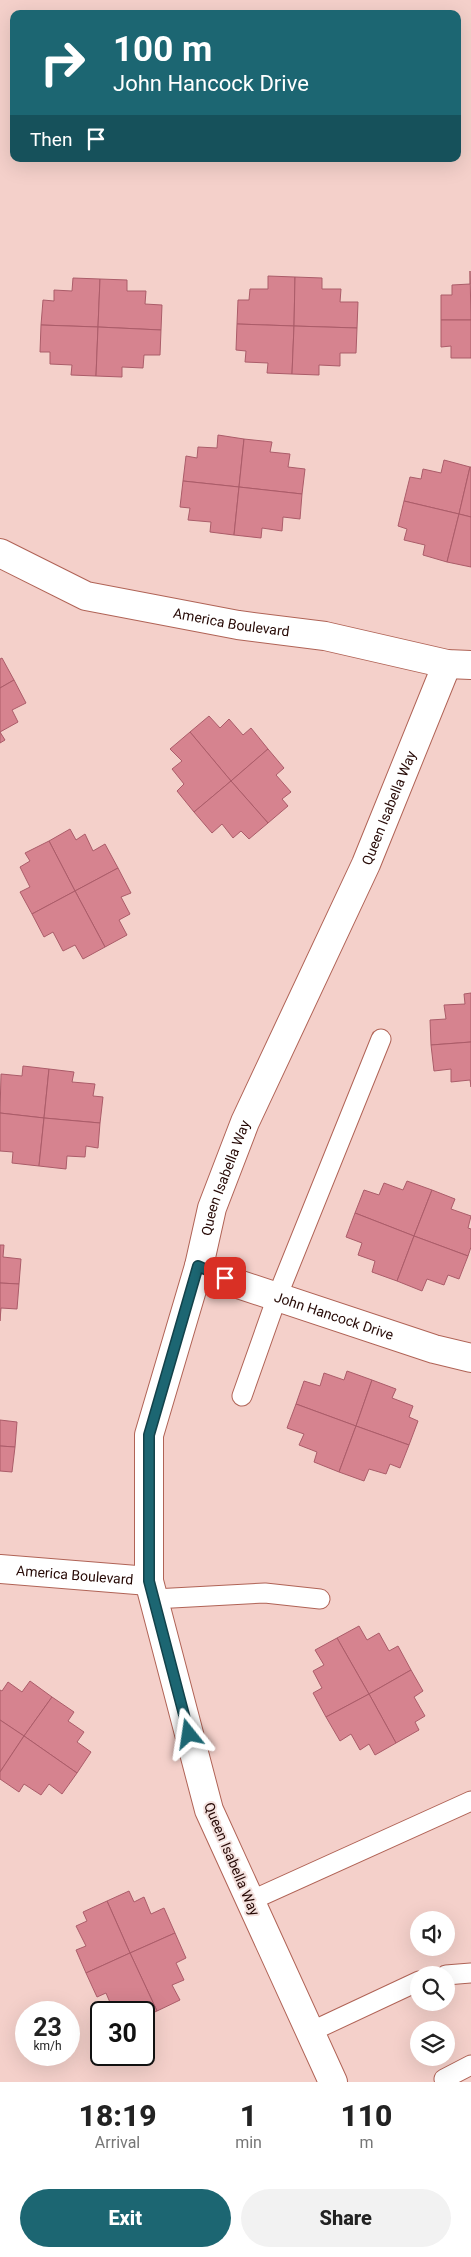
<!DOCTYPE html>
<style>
body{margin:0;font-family:Roboto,sans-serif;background:#f2f2f2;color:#222;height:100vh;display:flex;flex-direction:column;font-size:19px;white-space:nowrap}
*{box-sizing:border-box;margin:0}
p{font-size:16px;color:#767676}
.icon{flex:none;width:28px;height:28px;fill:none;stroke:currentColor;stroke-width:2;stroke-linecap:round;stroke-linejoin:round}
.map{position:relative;height:2082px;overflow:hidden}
.side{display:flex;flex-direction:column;background:#fff;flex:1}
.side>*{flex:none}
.banner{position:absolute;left:10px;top:10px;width:451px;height:152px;border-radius:10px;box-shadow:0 5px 20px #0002;background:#1c6672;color:#fff;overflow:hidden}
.controls{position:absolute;left:410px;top:1911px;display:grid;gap:10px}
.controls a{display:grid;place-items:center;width:45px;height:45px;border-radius:50%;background:#fff;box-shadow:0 5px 20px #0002;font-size:25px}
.speed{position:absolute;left:15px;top:2001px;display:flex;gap:10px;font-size:25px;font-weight:700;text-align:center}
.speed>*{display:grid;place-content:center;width:65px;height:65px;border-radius:50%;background:#fff;box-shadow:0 5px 20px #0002;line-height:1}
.speed small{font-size:12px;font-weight:400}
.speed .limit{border:2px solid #111;border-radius:8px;background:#fff;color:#111}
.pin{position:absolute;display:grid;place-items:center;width:42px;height:42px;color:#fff;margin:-21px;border-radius:10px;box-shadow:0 2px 8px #0006}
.me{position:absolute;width:55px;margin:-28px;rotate:345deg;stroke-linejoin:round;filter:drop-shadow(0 0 4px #0008)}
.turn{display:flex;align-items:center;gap:18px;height:105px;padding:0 20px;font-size:22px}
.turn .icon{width:65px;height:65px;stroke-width:2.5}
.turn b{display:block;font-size:35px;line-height:42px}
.then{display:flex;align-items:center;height:48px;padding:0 20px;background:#0003;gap:10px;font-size:19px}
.eta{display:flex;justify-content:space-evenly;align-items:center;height:85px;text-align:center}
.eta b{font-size:30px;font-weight:800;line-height:35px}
.cta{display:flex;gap:10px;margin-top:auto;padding:10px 20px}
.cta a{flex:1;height:58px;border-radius:30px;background:#1c6672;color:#fff;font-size:20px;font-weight:800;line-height:58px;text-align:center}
.cta a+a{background:#f2f2f2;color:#222}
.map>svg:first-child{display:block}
.building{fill:#d6838f;stroke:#ab5c69}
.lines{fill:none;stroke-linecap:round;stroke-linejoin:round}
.service-casing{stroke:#b06356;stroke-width:21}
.minor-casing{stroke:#b06356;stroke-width:30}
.service{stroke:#fff;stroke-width:19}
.minor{stroke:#fff;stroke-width:28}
.route-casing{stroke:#12424a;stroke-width:12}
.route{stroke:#1c6672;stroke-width:9}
.labels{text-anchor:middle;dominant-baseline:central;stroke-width:4;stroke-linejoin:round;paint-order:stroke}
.street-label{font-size:14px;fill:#260905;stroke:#f4e2df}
</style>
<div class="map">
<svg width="471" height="2082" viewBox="0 0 471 2082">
<rect width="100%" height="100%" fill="#f4d0ca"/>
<g class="building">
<path d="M470 271 471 320H441V295H452V285L470 284Z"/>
<path d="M268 276 295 277 294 326 237 324 238 300H249L250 289H268Z"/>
<path d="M295 277 322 278V289H341L340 302H358L357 328 294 326Z"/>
<path d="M73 278 100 279 98 327 41 325 43 300 54 301V290L72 291Z"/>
<path d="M100 279 127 280V291H146L145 304 162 305 161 330 98 327Z"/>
<path d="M441 320H471V358H451V346L441 347Z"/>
<path d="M237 324 294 326 292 374 267 373 268 363 245 362 246 351 236 350Z"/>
<path d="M41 325 98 327 96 376 71 375 72 365 50 364V352H40Z"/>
<path d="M294 326 357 328 356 353H340V366L319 365V375L292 374Z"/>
<path d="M98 327 161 330 160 355H144L143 368 122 367V377L96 376Z"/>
<path d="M218 435 244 439 239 487 183 481 186 456 197 458 198 447 217 448Z"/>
<path d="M244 439 272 442 270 452 290 454 288 467 305 469 302 494 239 487Z"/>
<path d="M444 460 470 467 459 514 404 501 410 477 421 479 423 469 441 473Z"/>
<path d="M470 467H471V517L459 514Z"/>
<path d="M183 481 239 487 234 535 210 532 211 522 188 520 190 508 180 507Z"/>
<path d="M239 487 302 494 300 519 283 517 282 531 262 528 261 538 234 535Z"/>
<path d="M404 501 459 514 447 562 423 555 425 545 404 540 407 529 398 526Z"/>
<path d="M459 514 471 517V567L447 562Z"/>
<path d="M2 658 14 680 0 688V659Z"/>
<path d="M14 680 26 703 12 710 18 722 0 732 5 740 0 743V688Z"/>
<path d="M209 716 220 728 229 719 243 735 251 728 268 749 231 781 190 732Z"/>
<path d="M190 732 231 781 194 812 177 791 184 784 172 769 182 761 170 749Z"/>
<path d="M268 749 284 768 276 775 291 792 282 799 288 806 268 823 231 781Z"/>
<path d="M231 781 268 823 249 839 241 831 233 838 222 824 212 833 194 812Z"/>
<path d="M70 829 76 840 85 834 93 851 105 844 118 868 75 891 49 841Z"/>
<path d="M49 841 75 891 32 914 20 892 30 887 20 867 30 861 25 853Z"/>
<path d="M118 868 131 893 121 897 130 914 119 920 127 935 105 947 75 891Z"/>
<path d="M75 891 105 947 83 959 75 945 63 951 53 932 44 937 32 914Z"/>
<path d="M471 993V1042L431 1045 430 1020 446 1019 444 1005 465 1004 464 994Z"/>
<path d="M471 1042V1087L470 1080 451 1082V1069L434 1071 431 1045Z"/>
<path d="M23 1066 49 1069 44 1118 0 1113 1 1074 22 1076Z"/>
<path d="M49 1069 74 1072 72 1082 95 1084 93 1096 103 1097 100 1123 44 1118Z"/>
<path d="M0 1113 44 1118 39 1166 12 1163 13 1152 0 1151Z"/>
<path d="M44 1118 100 1123 98 1148 86 1146 85 1157 67 1156 66 1169 39 1166Z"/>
<path d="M407 1181 432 1190 414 1236 355 1213 364 1190 379 1195 384 1183 403 1190Z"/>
<path d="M432 1190 455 1199 451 1209 471 1216 468 1228 471 1229V1247L468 1256 414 1236Z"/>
<path d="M355 1213 414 1236 397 1281 372 1272 375 1261 358 1255 362 1243 346 1237Z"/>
<path d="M414 1236 468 1256 459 1279 448 1275 444 1285 427 1279 422 1291 397 1281Z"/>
<path d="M0 1245H4L3 1257 21 1259 19 1284 0 1283Z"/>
<path d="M0 1283 19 1284 17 1309 1 1308 0 1321Z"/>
<path d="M347 1371 372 1380 356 1426 296 1404 304 1381 320 1386 324 1373 344 1380Z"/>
<path d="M372 1380 396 1389 392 1398 413 1406 409 1417 418 1421 409 1445 356 1426Z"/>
<path d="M296 1404 356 1426 339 1472 314 1462 317 1452 299 1445 304 1434 287 1428Z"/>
<path d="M0 1420 17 1422 15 1447 0 1446Z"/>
<path d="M356 1426 409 1445 400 1468 390 1464 386 1474 369 1469 364 1481 339 1472Z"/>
<path d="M0 1446 15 1447 12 1472 0 1471Z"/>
<path d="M359 1626 367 1640 379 1633 389 1651 398 1646 411 1670 369 1694 337 1638Z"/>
<path d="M337 1638 369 1694 326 1717 313 1693 322 1688 313 1671 324 1665 315 1650Z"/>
<path d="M411 1670 423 1691 414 1697 425 1716 415 1722 419 1730 396 1743 369 1694Z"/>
<path d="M30 1681 52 1697 24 1736 0 1720V1690L2 1691 8 1682 22 1692Z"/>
<path d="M369 1694 396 1743 375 1755 369 1744 360 1750 351 1734 340 1741 326 1717Z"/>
<path d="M52 1697 74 1712 68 1721 84 1732 77 1742 91 1752 77 1773 24 1736Z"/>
<path d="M0 1720 24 1736 0 1772Z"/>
<path d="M24 1736 77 1773 62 1794 49 1784 41 1795 24 1784 19 1792 0 1779V1772Z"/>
<path d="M129 1891 134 1902 144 1897 151 1914 164 1908 175 1933 130 1953 107 1901Z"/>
<path d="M107 1901 130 1953 86 1973 76 1950 86 1946 76 1926 87 1921 83 1912Z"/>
<path d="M175 1933 186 1958 176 1963 184 1980 172 1985 180 2000 157 2011 130 1953Z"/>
<path d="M130 1953 157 2011 144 2017V2012H130L127 2006 114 2012 106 1993 97 1997 86 1973Z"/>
</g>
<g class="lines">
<g class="service-casing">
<g id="service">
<path d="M242 1396 277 1297 381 1039"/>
<path d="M154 1599 265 1593 320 1599"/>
<path d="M250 1901 471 1801"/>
<path d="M446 1975 471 1973"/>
<path d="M310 2032 419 1981"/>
<path d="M445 2082 444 2079 471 2065"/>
</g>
</g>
<g class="minor-casing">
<g id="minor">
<path id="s1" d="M0 553 86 596 238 625 325 636 447 664 471 665"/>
<path id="s2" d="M199 1266 238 1284 434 1349 471 1358"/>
<path id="s3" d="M0 1569 149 1581"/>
<path id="s4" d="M333 2082 209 1810 149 1581V1435L199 1266 212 1208 245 1122 366 864 447 664"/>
</g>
</g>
<use href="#service" class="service"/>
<use href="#minor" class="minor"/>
</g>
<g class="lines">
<g class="route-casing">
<path id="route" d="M189 1734 149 1581V1435L198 1266 225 1278"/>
</g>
<use href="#route" class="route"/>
</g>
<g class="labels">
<g class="street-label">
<text stroke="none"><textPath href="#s1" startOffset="244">America Boulevard</textPath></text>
<text stroke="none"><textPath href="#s4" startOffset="1355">Queen Isabella Way</textPath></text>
<text stroke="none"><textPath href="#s4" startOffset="950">Queen Isabella Way</textPath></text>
<text stroke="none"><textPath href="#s2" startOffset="144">John Hancock Drive</textPath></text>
<text stroke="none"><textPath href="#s3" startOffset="75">America Boulevard</textPath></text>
<text transform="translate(232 1859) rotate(67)">Queen Isabella Way</text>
</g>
</g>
</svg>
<div class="controls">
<a><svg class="icon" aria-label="sound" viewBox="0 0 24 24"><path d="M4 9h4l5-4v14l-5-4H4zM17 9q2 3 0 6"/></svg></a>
<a><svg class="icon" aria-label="search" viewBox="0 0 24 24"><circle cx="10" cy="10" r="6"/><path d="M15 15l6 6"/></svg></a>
<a><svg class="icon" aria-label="layers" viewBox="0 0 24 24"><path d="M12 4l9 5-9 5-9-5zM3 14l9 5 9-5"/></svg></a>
</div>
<div class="speed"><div>23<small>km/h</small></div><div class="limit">30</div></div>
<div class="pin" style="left:225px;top:1278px;background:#d93025"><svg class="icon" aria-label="arrive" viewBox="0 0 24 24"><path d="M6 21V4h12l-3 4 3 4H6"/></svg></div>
<svg class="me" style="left:189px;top:1734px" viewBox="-20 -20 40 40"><path d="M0-17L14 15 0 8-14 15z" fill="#1c6672" stroke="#fff" stroke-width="4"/></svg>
<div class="banner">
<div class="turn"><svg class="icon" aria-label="right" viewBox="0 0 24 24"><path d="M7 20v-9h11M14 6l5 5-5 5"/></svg><div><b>100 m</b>John Hancock Drive</div></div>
<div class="then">Then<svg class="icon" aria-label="arrive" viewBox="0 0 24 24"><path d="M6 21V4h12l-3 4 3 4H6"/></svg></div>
</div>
</div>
<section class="side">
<div class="eta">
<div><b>18:19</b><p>Arrival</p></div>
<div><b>1</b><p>min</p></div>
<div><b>110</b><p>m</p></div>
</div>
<div class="cta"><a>Exit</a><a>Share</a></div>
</section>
